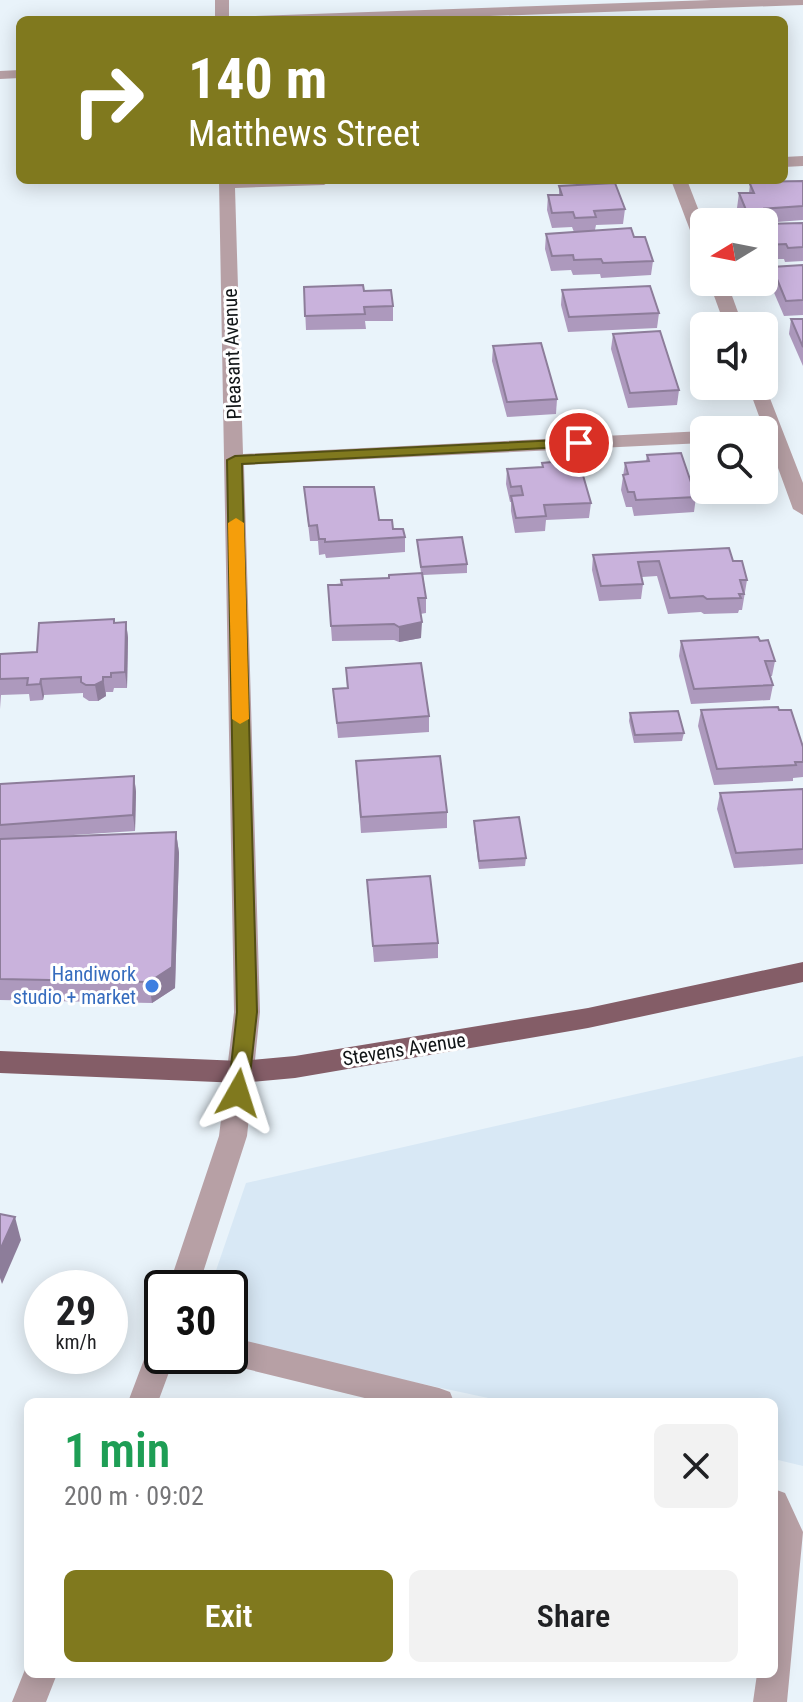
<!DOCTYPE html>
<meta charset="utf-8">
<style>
body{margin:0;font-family:"Roboto Condensed",sans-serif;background:#f2f2f2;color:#202124;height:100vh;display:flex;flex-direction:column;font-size:30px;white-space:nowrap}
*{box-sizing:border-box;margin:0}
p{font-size:26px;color:#757577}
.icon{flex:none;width:44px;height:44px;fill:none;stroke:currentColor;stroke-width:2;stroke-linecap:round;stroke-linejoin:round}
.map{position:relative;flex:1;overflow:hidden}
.sheet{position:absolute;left:24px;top:1398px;width:754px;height:280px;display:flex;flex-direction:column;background:#fff;border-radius:12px;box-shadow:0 4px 20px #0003}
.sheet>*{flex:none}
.top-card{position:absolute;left:16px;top:16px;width:772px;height:168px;border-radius:12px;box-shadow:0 4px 20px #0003;background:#80791e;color:#fff;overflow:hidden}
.needle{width:52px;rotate:260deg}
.tools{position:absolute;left:690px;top:208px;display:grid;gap:16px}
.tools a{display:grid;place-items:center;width:88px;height:88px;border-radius:12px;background:#fff;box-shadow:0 4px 20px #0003;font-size:40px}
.speed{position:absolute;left:24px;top:1270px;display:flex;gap:16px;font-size:40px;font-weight:700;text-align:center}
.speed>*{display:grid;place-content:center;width:104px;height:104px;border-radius:50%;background:#fff;box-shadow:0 4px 20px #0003;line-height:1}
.speed small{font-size:20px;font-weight:400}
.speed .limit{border:4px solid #111;border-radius:12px;background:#fff;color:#111}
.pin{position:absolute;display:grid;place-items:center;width:68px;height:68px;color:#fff;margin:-34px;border:4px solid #fff;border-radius:50%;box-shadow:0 2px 8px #0007}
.me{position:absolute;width:88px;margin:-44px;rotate:6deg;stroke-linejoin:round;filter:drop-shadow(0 0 6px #0008)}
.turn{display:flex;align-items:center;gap:28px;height:168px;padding:0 40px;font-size:36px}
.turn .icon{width:104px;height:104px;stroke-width:2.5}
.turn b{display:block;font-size:56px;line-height:68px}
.round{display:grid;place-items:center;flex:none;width:84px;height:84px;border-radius:12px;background:#f2f2f2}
.headline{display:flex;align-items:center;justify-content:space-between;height:136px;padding:0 40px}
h1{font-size:48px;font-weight:600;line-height:60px;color:#1e9e55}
.cta{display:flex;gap:16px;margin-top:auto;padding:16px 40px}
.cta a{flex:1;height:92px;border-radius:12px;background:#80791e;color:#fff;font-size:32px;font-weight:600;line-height:92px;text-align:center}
.cta a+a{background:#f2f2f2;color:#202124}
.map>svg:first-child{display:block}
.built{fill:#d8e8f5}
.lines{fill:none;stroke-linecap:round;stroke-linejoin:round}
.minor{fill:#b7a0a5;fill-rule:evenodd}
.major{fill:#845d67;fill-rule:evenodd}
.wall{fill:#ad99bd}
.shaded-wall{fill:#8d7d9a}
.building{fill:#c9b2dc;stroke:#8d7d9a;stroke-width:2}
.route{fill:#80791e;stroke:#534f14;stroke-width:2}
.slow{fill:#f59e0b}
.shop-dot{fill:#3f7fe0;stroke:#fff;stroke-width:3}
.labels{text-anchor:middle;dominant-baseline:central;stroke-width:6;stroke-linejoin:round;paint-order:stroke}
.street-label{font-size:20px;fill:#111517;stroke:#fff}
.shop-label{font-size:20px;fill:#366cbe;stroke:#fff;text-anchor:end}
</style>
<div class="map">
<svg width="803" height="1702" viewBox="0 0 803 1702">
<rect width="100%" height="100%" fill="#e9f3fa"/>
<path class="built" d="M803 1056V1466L774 1459V1402H507L230 1343V1288H210L246 1183Z"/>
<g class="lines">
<g class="minor">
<rect x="215" y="0" width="14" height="20"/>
<path d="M711 0H803V5L377 20H248L255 16Z"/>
<path d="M20 70V78L0 79V71Z"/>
<path d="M803 156V166L784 167V157Z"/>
<path d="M219 180H332L324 185 235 188 243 454 704 431V443L244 465 260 1012 247 1136 198 1288H168L219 1136 234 1012Z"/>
<path d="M671 180H687L704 224V251L696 246Z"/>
<path d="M709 282H727L743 326H725Z"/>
<path d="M764 383 803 483V515L793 509 748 386H764Z"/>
<path d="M162 1337V1356H175L158 1402H128L151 1341Z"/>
<path d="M230 1337 439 1388 450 1392 454 1402H381L230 1365 219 1361 217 1356H230Z"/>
<path d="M774 1489 785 1493 803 1532 787 1702H753L757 1674H774Z"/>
<path d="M28 1662V1674H57L46 1702H12Z"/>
</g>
<path class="major" d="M803 962V982L588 1028 295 1078 241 1083 0 1073V1051L241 1061 295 1056 588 1008Z"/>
</g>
<g class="wall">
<path d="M803 181V220L764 223 743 222 737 208 739 193H749L750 184Z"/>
<path d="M559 186 625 209 623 224 596 225 595 230 634 237 653 261 651 275 601 278 600 274 573 275 571 270 551 271 545 249 546 234 574 232 572 227 552 228 547 210 548 195H559Z"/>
<path d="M803 223V261L785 262 784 259H764V224Z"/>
<path d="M803 265V315L784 316 769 281 772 267Z"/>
<path d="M304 287 364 291 393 306V321H365L366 329 306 330Z"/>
<path d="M562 290 659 313 657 328 568 332 561 305Z"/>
<path d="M791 319H803V366L789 334Z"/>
<path d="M613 334 679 390 677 405 628 408 611 349Z"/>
<path d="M493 346 557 399 556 414 507 417 492 361Z"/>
<path d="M647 455 696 497 694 512 634 516 632 507H626L621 490 625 463 646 461Z"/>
<path d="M542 463 564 465 591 503 589 518 546 520 545 531 515 533 511 511V502H510L506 484 507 469 542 467Z"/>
<path d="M304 487 379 520 405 537V552L326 558 325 554 319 555 318 541H310Z"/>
<path d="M417 540 467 564V573L423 575 426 598V613L420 614 421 638 399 642 394 640 332 641 328 585 421 573Z"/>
<path d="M593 555 733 561 747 580 742 610H739L738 613 704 614 701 612 668 614 657 576 642 577 643 584 641 599 599 601 592 570Z"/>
<path d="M114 619 115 623 126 622 128 638 127 688H114L113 692H106V696L98 701H89L83 697V693L44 695 43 700 30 701 29 694 1 695 0 709V654L37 652Z"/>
<path d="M681 641H760L775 661 772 676H770L773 685 770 700 691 704 679 656Z"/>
<path d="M346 668 429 716V732L338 738 333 689 347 688Z"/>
<path d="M701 710H779L803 747V777L793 778V781L714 785 698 726Z"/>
<path d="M630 713 684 733 682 741 634 743 629 721Z"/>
<path d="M356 761 447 812V828L361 833Z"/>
<path d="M134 776 136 792 135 831 58 836 176 832 179 853 175 988 152 1003 0 1000V784Z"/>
<path d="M803 789V864L734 868 717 809 720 793Z"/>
<path d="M474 821 526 858 525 866 479 869 474 829Z"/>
<path d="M367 880 438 943V958L374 962Z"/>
</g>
<g class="shaded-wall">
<path d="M126 622 128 638 127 688 125 672Z"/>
<path d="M422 622 421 638 399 642V627Z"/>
<path d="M103 677 106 696 98 701 95 685Z"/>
<path d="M41 679 44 695 43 700 40 684Z"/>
<path d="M134 776 136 792 135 831 133 815Z"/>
<path d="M176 832 179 853 175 988 152 1003 149 982Z"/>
<path d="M15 1217 21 1240 2 1284 0 1278V1250Z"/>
</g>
<g class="building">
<path d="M803 181V206L746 210 739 193H754L750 184 753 182Z"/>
<path d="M615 183 625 209 594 211 596 217 575 218 573 212 552 213 548 195H562L559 186Z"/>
<path d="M803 223V247L788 248 786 244 764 245V224Z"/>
<path d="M631 228 634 237H645L653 261 603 263 601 259 574 260 573 255 552 256 546 234Z"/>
<path d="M803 265V300L786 301 772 267Z"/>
<path d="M363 285 364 291 391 290 393 306 364 307 365 314 305 316 304 287Z"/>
<path d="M650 286 659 313 569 317 562 290Z"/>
<path d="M791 319H803V347Z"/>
<path d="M660 331 679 390 630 393 613 334Z"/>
<path d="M541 343 557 399 507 402 493 346Z"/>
<path d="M681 453 696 497 636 500 634 492H628L623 475 628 474 625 463 649 461 647 455Z"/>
<path d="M563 461 564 465H580L591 503 544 505 546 516 516 518 511 496 523 495 521 486 511 487 507 469 543 467 542 463Z"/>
<path d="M304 487H374L379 520H392L393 529H403L405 537 325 542V539H319L317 525 309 526Z"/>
<path d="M462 537 467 564 421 567 417 540Z"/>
<path d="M729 548 733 561H742L747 580H740L744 594H739L741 598 707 599 703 596 670 598 659 561 638 562 643 584 601 586 593 555Z"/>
<path d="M422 573 426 598H418L422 622 399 627 394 624 331 626 328 585H342L341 580 389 578V575Z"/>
<path d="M114 619V623L126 622 125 672 111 673V677H103V681L95 685H86L81 682V677L41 679 40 684 27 685 28 678 0 679V654L37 652 39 623Z"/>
<path d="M758 637 760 641 768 640 775 661H765L773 685 694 689 681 641Z"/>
<path d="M421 663 429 716 337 723 333 689 348 688 346 668Z"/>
<path d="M778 707 779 710H791L803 747V762H795L796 765 717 769 701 710Z"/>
<path d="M678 711 684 733 635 735 630 713Z"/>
<path d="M440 756 447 812 361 817 356 761Z"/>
<path d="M134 776 133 815 0 825V784Z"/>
<path d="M803 789V849L736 853 720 793Z"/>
<path d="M519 817 526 858 479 861 474 821Z"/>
<path d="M176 832 172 967 149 982 0 979V839Z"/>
<path d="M430 876 438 943 373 946 367 880Z"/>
<path d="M0 1214 15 1217 0 1250Z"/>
</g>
<path class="route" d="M579 439 586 443 584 446 242 464 257 1012 248 1093 245 1099 238 1102 231 1099 228 1093 237 1012 227 460 235 456Z"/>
<path class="slow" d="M236 518 244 523 249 719 240 724 232 719 228 523Z"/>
<circle class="shop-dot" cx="152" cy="986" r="8"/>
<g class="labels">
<g class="street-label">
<text transform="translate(232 354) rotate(-92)">Pleasant Avenue</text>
<text transform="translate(404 1049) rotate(-9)">Stevens Avenue</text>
</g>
<g class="shop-label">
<text x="136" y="974">Handiwork<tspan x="136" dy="23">studio + market</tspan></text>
</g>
</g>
</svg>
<div class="tools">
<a><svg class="needle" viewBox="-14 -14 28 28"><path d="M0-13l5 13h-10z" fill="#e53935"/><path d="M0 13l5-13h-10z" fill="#757577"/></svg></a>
<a><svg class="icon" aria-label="sound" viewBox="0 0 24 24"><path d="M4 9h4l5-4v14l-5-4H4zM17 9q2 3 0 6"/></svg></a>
<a><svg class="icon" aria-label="search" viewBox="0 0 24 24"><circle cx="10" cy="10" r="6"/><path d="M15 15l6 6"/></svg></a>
</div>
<div class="speed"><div>29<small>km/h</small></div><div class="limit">30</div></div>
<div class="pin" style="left:579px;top:443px;background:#d93025"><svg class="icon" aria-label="arrive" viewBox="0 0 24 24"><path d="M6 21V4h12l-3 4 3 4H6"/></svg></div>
<svg class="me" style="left:238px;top:1093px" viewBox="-20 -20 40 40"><path d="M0-17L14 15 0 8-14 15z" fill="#80791e" stroke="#fff" stroke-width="4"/></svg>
<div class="top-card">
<div class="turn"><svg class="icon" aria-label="right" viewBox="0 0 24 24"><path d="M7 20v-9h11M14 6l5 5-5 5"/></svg><div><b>140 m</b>Matthews Street</div></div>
</div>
<section class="sheet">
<div class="headline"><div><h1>1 min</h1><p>200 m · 09:02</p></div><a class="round"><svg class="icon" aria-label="close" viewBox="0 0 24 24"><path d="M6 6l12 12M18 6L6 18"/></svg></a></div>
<div class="cta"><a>Exit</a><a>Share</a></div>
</section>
</div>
